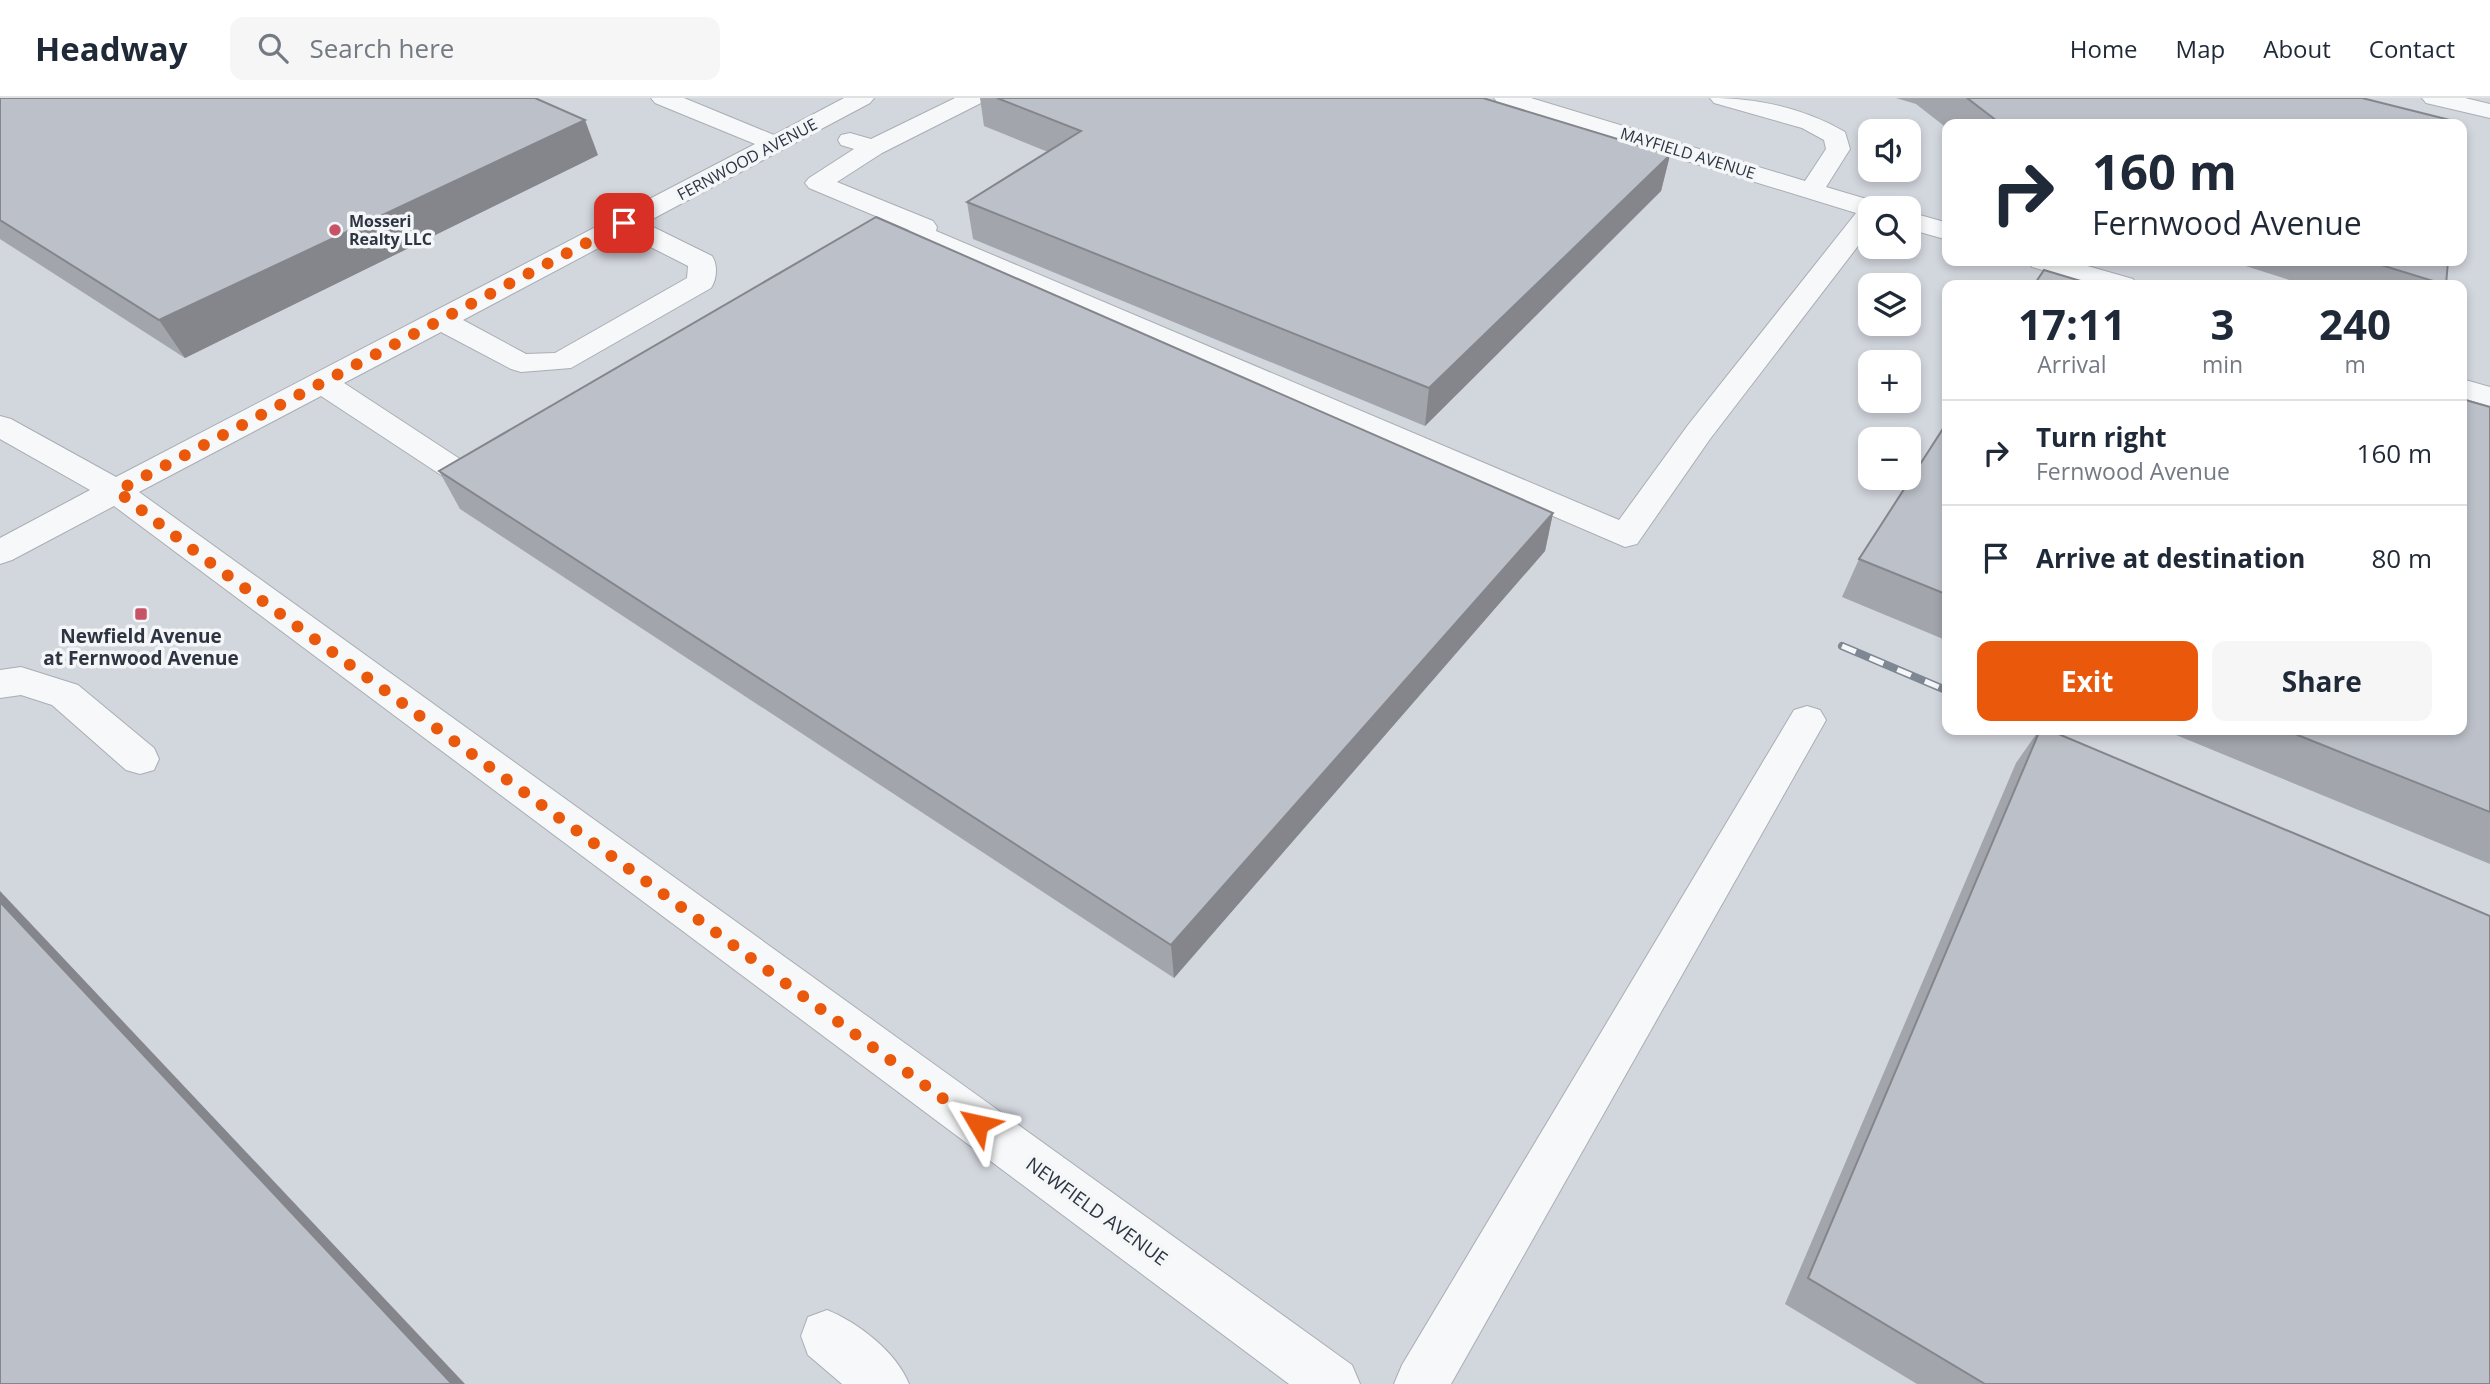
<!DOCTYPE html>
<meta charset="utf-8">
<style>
body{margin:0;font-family:"Open Sans",sans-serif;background:#f6f6f7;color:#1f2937;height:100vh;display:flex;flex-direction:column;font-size:26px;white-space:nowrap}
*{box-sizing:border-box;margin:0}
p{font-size:23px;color:#747a83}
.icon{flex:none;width:38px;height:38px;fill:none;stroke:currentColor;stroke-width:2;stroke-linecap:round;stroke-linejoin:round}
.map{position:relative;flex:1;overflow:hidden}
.drawer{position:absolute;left:1942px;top:182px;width:525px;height:455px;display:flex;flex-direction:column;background:#fff;border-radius:14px;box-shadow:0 4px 10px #0003}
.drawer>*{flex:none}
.top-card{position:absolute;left:1942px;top:21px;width:525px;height:147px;border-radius:14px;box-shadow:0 4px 10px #0003;background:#fff;color:#1f2937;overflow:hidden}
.fabs{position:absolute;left:1858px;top:21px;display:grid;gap:14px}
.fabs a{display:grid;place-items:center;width:63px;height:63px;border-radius:14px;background:#fff;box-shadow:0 4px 10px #0003;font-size:35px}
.pin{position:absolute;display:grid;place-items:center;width:60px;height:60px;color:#fff;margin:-30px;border-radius:14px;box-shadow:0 4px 10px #0006}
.me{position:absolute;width:77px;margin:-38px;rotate:306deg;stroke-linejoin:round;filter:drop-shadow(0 0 5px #0008)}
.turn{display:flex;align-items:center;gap:24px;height:147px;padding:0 35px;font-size:32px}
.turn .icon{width:91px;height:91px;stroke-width:2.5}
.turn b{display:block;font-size:49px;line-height:60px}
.eta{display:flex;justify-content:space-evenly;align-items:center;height:119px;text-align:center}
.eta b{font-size:42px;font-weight:700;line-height:49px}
.button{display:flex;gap:14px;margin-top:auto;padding:14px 35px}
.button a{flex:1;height:80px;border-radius:14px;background:#ea580c;color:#fff;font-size:28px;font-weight:700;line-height:80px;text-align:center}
.button a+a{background:#f6f6f7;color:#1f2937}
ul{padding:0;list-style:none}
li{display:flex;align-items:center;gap:21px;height:105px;padding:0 35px;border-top:2px solid #e0e1e3}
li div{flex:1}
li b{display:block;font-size:26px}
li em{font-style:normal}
header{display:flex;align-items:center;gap:42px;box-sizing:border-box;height:98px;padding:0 35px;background:#fff;border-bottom:2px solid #e0e1e3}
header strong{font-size:33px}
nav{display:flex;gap:38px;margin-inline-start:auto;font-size:24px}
.search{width:490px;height:63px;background:#f6f6f7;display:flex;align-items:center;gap:18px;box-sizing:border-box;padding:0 24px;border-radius:14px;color:#747a83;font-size:26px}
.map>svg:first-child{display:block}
.built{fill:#d2d6dd;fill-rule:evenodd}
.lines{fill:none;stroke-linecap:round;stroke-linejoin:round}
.minor-casing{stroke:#a9aeb5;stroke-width:2}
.minor{fill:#f7f8f9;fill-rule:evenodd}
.rail-casing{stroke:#7e8794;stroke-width:8}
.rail{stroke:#f4f6f8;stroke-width:5;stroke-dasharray:15;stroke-linecap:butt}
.wall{fill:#a2a5ac}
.shaded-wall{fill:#84868c}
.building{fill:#bcc0c8;stroke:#84868c;stroke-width:2}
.route{stroke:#ea580c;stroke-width:12;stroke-dasharray:0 21.6}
.poi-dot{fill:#c75366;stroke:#f4f6f8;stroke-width:2.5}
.labels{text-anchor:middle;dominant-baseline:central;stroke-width:7;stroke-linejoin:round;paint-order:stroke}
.far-street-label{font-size:16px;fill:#2d3543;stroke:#f4f6f8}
.far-poi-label{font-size:16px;font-weight:bold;fill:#2d3543;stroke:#f4f6f8;text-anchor:start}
.poi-label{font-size:19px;font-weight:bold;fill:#2d3543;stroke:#f4f6f8}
.street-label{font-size:19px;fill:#2d3543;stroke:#f4f6f8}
</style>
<header>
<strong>Headway</strong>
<div class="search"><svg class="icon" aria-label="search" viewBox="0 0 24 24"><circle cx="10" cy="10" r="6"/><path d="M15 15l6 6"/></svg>Search here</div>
<nav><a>Home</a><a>Map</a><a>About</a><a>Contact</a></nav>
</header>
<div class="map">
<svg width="2490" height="1286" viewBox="0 0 2490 1286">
<rect width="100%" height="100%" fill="#e4e7eb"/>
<path class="built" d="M0 0H2490V1286H0ZM1948 26H2462V163H1948ZM1871 33H1909V72H1871ZM1871 110H1909V149H1871ZM1871 187H1909V226H1871ZM1948 187H2462V632H1948ZM1871 264H1909V303H1871ZM1871 341H1909V380H1871Z"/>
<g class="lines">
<g class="minor-casing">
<g id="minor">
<path d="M651 0H684L774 37 844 0H874L870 5 645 125 712 158C718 167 717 181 711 190L571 270 521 274 511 271 441 234 344 285 463 363 468 370 463 377 452 380 441 377 321 298 139 394 1352 1267 1360 1286H1289L114 408 12 462 0 466V440L90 392 0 341V318L11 321 116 379 755 46 655 5ZM625 136 688 168 687 180 555 255 526 256 463 222Z"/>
<path d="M955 0H985L981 5 882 55 837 84 933 123 937 129 936 133 1619 422 1688 327 1856 115 1498 5 1494 0H1531L1805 83 1826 51 1824 42 1802 30 1714 5 1710 0C1758 0 1803 10 1845 34L1850 51 1826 89 1880 105 1884 110H1871V131L1710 341 1637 446 1625 449 912 142 908 136 909 132 809 90 805 85 809 80 854 51 841 47 838 42 841 37 850 35 871 41Z"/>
<path d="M2422 0H2465L2490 6V20L2426 5Z"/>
<path d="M1909 114 1948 125V142L1909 131Z"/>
<path d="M2028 163H2070L2133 181 2137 187H2094L2032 169Z"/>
<path d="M2462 281 2490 289V308L2462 300Z"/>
<path d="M21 569 78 587 154 650 159 661 154 672 140 676 126 672 52 607 21 597 0 600V572Z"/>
<path d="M1807 608 1820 612 1826 622 1451 1286H1394L1402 1267 1794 612Z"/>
<path d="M827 1212C859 1225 896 1254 909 1286H842L808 1257 801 1238 808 1219Z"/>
</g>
</g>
<use href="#minor" class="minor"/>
<g class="rail-casing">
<path id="rail" d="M1842 548 1948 593"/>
</g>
<use href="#rail" class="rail"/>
</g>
<g class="wall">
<path d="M0 0 598 57 185 260 0 141Z"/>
<path d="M980 0H1483L1670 57 1661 93 1425 328 973 141 967 104 1048 54 984 28Z"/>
<path d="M1896 0H2362L2458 26H1948V31L1916 6Z"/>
<path d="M2230 163H2448L2446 187H2305Z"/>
<path d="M2490 309V766L2164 632H2462Z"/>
<path d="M1948 323V543L1842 499 1859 461Z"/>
<path d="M439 373 1553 415 1545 453 1174 880 460 411Z"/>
<path d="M2039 632H2049L2490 1286H1917L1785 1206 2016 665Z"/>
</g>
<g class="shaded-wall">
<path d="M585 22 598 57 185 260 159 222Z"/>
<path d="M1670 57 1661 93 1425 328 1429 290Z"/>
<path d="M1553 415 1545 453 1174 880 1171 847Z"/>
<path d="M0 793 465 1286H452L0 804Z"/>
</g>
<g class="building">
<path d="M0 0H535L585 22 159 222 0 122Z"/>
<path d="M997 0H1483L1670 57 1429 290 967 104 1081 33Z"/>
<path d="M1967 0H2362L2458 24V26H2001Z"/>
<path d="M876 119 1553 415 1171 847 439 373Z"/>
<path d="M2368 163H2448L2446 187Z"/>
<path d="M2044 172 2094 187H2034Z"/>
<path d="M2462 301 2490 309V714L2285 632H2462Z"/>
<path d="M1948 323V497L1859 461Z"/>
<path d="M2040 632H2049L2490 818V1286H1985L1808 1180Z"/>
<path d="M0 804 452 1286H0Z"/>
</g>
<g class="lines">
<path class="route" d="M624 125 117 393 201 458 978 1026"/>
</g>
<g class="poi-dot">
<circle cx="335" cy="132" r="7"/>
<rect x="134" y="509" width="14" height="14" rx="3.5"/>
</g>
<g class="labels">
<g class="far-street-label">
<text transform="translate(1688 55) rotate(17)">MAYFIELD AVENUE</text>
<text transform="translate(747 61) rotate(-28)">FERNWOOD AVENUE</text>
</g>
<g class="far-poi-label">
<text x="349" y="123">Mosseri<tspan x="349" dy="18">Realty LLC</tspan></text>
</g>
<g class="poi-label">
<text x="141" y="538">Newfield Avenue<tspan x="141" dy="22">at Fernwood Avenue</tspan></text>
</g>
<g class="street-label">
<text transform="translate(1097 1113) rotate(36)">NEWFIELD AVENUE</text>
</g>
</g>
</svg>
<div class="fabs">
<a><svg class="icon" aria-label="sound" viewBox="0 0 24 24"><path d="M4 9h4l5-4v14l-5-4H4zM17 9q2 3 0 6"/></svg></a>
<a><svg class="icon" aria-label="search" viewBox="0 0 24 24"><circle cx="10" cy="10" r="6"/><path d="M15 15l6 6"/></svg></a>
<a><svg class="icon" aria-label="layers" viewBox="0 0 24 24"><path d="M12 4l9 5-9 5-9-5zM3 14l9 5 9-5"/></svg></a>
<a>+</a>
<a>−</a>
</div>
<div class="pin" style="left:624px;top:125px;background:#d93025"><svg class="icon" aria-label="arrive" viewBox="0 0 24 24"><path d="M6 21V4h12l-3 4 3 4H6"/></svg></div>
<svg class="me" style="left:978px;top:1026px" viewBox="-20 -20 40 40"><path d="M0-17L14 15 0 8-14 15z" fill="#ea580c" stroke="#fff" stroke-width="4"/></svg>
<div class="top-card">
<div class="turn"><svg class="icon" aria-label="right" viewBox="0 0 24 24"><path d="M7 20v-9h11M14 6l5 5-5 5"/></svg><div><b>160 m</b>Fernwood Avenue</div></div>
</div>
<section class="drawer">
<div class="eta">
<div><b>17:11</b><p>Arrival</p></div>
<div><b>3</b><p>min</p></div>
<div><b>240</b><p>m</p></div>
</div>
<ul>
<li><svg class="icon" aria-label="right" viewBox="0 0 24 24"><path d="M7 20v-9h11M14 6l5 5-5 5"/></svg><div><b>Turn right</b><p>Fernwood Avenue</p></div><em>160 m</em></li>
<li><svg class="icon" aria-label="arrive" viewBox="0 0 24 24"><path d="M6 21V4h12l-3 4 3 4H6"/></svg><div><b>Arrive at destination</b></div><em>80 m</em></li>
</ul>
<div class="button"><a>Exit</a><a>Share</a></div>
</section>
</div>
